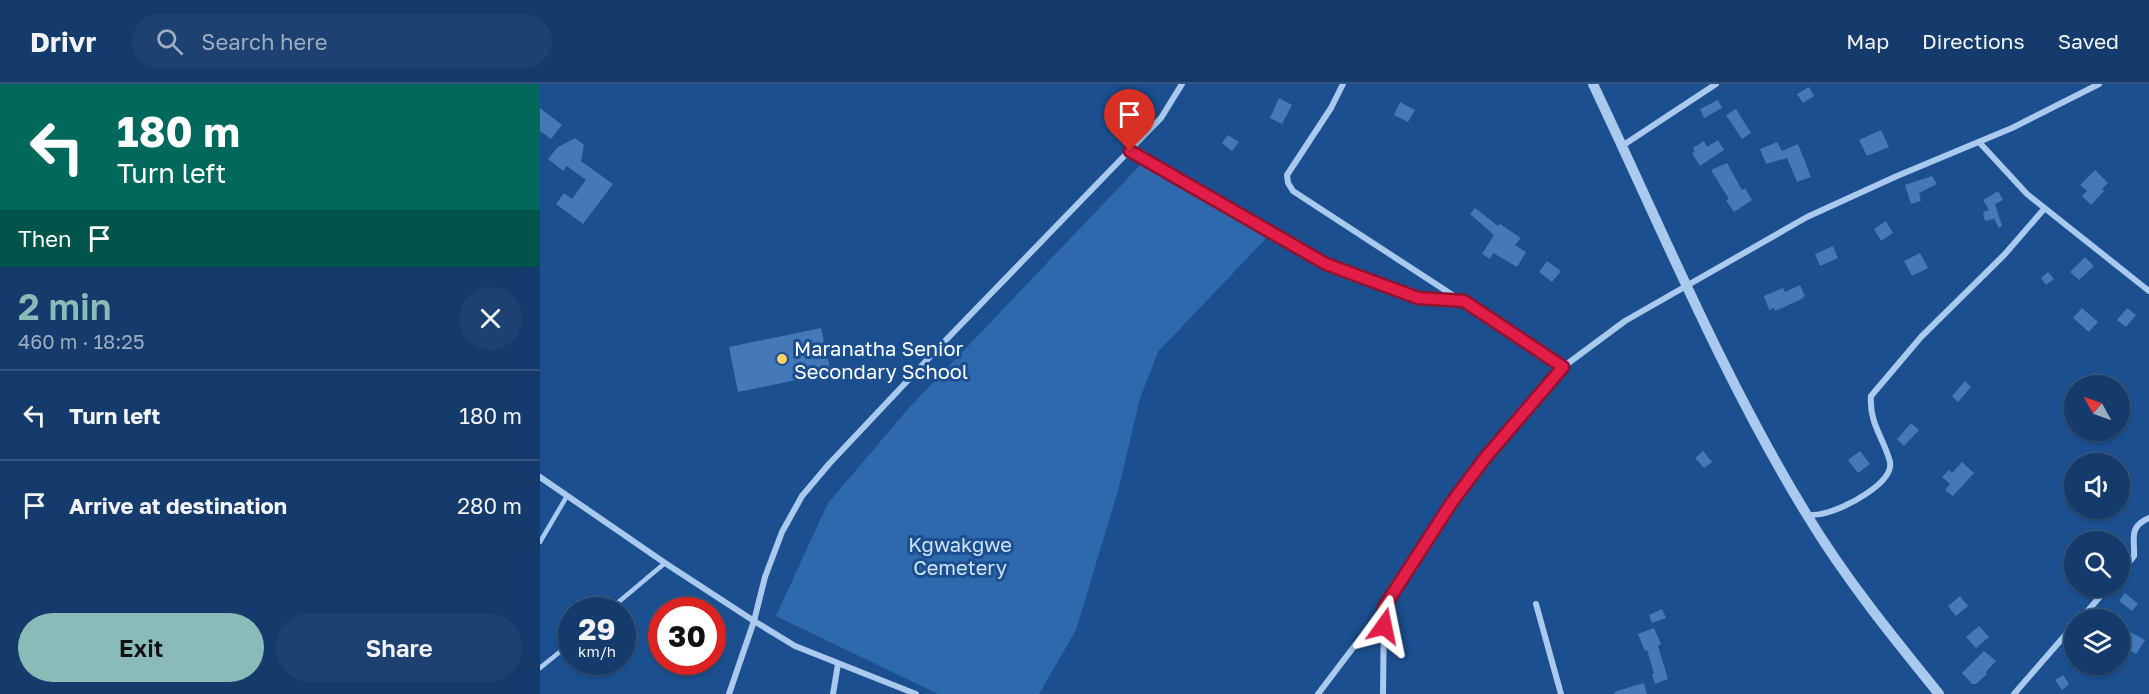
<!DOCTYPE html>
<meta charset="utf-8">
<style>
body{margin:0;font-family:"Golos Text",sans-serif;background:#1d4271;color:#f1f3f6;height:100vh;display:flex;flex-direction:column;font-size:22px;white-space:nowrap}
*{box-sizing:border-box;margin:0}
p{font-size:20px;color:#9dadc1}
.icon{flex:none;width:33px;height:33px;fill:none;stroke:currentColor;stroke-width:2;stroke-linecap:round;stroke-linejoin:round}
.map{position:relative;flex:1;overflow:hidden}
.sheet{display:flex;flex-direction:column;background:#143b6b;width:540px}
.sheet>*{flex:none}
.top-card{background:#00695c;color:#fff;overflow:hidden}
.needle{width:39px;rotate:310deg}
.fabs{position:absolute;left:1524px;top:291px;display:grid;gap:12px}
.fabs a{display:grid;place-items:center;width:66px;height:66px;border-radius:50%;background:#143b6b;box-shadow:0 2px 4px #0004,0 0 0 2px #33557e;font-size:30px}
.speed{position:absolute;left:18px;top:513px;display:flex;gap:12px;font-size:30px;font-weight:700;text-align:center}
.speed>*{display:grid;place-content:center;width:78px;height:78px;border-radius:50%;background:#143b6b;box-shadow:0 2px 4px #0004,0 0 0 2px #33557e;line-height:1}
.speed small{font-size:15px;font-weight:400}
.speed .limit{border:9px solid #d22;background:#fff;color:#111}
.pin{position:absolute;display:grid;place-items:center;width:51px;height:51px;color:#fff;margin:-62px -26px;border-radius:50% 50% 50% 0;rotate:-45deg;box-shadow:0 0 6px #0007}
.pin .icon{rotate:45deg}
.me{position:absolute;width:66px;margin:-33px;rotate:12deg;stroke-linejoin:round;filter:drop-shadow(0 0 4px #0008)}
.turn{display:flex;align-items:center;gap:21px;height:126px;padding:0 18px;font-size:27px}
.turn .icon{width:78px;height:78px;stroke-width:2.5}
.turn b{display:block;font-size:42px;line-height:51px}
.then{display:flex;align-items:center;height:57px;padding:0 18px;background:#0003;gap:12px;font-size:22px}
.round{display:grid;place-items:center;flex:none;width:63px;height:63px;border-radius:32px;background:#1d4271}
.head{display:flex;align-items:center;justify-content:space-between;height:102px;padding:0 18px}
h1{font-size:36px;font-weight:600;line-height:45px;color:#8bbbb9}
.button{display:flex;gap:12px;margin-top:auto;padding:12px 18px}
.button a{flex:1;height:69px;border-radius:36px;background:#8bbbb9;color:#111;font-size:24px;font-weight:600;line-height:69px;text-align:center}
.button a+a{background:#1d4271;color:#f1f3f6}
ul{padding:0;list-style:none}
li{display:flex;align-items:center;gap:18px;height:90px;padding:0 18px;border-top:2px solid #33557e}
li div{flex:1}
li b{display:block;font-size:22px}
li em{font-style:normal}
header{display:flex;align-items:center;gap:36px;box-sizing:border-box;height:84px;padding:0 30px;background:#143b6b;border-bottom:2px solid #33557e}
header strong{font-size:28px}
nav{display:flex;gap:33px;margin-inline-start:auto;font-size:21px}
.search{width:420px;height:54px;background:#1d4271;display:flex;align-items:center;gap:15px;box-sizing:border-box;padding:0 21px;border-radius:33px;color:#9dadc1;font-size:22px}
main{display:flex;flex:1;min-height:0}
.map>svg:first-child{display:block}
.green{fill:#2e69ad}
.building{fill:#4478b7}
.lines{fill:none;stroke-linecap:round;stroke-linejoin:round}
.service{stroke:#a9c9ee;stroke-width:4.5}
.minor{stroke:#a9c9ee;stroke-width:6}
.tertiary{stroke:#a9c9ee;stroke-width:10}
.route-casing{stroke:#92132f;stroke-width:15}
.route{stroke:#e11d48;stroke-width:10}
.poi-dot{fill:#ffd166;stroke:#1b4f8f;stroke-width:2}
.labels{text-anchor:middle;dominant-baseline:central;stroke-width:6;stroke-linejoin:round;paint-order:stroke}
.poi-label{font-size:20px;fill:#fff;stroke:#1b4f8f;text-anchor:start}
.park-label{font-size:20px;fill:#cfe3fa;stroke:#1b4f8f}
</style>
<header>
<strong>Drivr</strong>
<div class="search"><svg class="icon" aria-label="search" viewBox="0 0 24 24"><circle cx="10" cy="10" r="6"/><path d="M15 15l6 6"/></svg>Search here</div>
<nav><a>Map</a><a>Directions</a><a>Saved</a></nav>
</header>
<main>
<section class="sheet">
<div class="top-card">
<div class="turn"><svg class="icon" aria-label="left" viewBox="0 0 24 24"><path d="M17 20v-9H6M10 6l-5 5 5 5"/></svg><div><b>180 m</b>Turn left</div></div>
<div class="then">Then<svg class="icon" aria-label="arrive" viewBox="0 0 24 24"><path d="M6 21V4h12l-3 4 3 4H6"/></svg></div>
</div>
<div class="head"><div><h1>2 min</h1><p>460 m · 18:25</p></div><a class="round"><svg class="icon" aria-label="close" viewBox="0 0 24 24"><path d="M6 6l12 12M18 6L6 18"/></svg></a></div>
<ul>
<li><svg class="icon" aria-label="left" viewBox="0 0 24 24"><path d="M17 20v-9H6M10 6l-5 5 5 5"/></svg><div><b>Turn left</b></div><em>180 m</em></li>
<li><svg class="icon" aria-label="arrive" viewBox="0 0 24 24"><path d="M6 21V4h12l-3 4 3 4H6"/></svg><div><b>Arrive at destination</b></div><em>280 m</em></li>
</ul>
<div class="button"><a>Exit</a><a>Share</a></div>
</section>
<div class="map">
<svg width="1609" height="610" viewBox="0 0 1609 610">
<rect width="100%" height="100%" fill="#1b4f8f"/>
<path class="green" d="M605 76 731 149 618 268 600 314 579 403 536 546 499 610H398L236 532 288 419 368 325Z"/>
<g class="building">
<path d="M1269 3 1274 12 1263 19 1257 10Z"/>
<path d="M739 14 752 21 742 40 730 34Z"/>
<path d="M1178 16 1182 24 1164 34 1160 25Z"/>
<path d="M860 18 875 26 868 38 854 31Z"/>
<path d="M0 24 22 41 11 55 0 47Z"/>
<path d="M1196 25 1211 49 1202 55 1186 31Z"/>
<path d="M1341 46 1349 63 1327 72 1319 56Z"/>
<path d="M688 51 699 58 692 67 682 59Z"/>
<path d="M35 54 44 61 41 77 73 100 43 140 16 120 24 109 32 115 46 96 27 82 23 87 8 75 18 63Z"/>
<path d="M1178 56 1184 66 1160 82 1152 69 1155 68 1153 64 1164 57 1167 63Z"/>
<path d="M1237 58 1242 67 1258 60 1271 93 1257 98 1247 74 1226 80 1220 65Z"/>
<path d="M1187 79 1202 106 1205 104 1212 116 1194 128 1186 116 1189 115 1171 86Z"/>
<path d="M1555 86 1568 99 1562 105 1564 107 1551 121 1542 112 1547 107 1540 101Z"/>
<path d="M1392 92 1397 100 1379 109 1381 117 1371 120 1365 101Z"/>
<path d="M1458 107 1463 116 1455 120 1462 142 1459 144 1454 135 1445 137 1443 128 1449 126 1443 116Z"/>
<path d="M935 124 958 142 960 140 981 154 975 161 986 168 977 183 953 169 950 175 942 170 954 151 930 130Z"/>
<path d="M1346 137 1353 149 1341 157 1334 145Z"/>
<path d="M1293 162 1298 174 1280 182 1275 170Z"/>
<path d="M1380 169 1388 184 1372 192 1364 177Z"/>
<path d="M1545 173 1554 182 1539 196 1530 188Z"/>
<path d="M1007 177 1021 187 1012 198 999 188Z"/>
<path d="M1508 188 1514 195 1506 201 1501 194Z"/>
<path d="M1260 201 1265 212 1263 213 1264 214 1235 227 1234 224 1229 226 1224 212 1243 204 1245 208Z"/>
<path d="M1542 224 1558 238 1549 248 1533 234Z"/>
<path d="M1587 224 1596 231 1586 243 1577 236Z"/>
<path d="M281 244 291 289 198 308 189 263Z"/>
<path d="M1425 297 1431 303 1418 318 1412 312Z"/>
<path d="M1371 339 1379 346 1364 362 1357 355Z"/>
<path d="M1163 367 1172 378 1164 384 1155 374Z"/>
<path d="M1320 367 1330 380 1318 389 1308 376Z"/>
<path d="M1422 378 1434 389 1413 412 1405 406 1410 400 1402 393 1409 386 1412 389Z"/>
<path d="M1534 399V424L1522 409Z"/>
<path d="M1585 509 1598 520 1592 527 1579 517Z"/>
<path d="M1420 512 1428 522 1416 532 1408 522Z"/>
<path d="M1122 525 1126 534 1112 539 1109 531Z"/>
<path d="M1439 542 1449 553 1436 564 1426 553Z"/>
<path d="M1114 544 1121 560 1118 562 1128 595 1115 600 1112 590 1114 589 1107 566 1105 567 1098 550Z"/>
<path d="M1588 547 1605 556 1596 570 1584 563 1587 558 1583 556Z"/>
<path d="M1444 567 1456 577 1446 588 1447 590 1436 600H1432L1422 589Z"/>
<path d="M1523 591 1529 600 1522 606 1515 596Z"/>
<path d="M1104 599 1107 610H1075L1074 608Z"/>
</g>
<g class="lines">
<g class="service">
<path d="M589 67 786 180 878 215 921 217"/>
<path d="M0 458 27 412"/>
<path d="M69 526 125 479"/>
<path d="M0 584 32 558"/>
</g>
<g class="minor">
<path d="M803 0 791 24 747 91 748 99 753 107 1023 283 1085 237 1267 133 1357 92 1472 44 1559 0"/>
<path d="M1439 58 1487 110 1609 207"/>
<path d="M1082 62 1176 0"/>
<path d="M0 393 125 479 214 537 255 562 376 610"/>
<path d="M1267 431C1273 431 1279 431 1285 429 1304 425 1354 399 1350 378 1344 354 1329 340 1331 312L1381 253 1465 170 1504 125"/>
<path d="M1580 490 1594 472C1595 455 1588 443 1609 434"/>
<path d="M996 520 1021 610"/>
<path d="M1540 536 1569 502"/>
<path d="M189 610 214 537 225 493 242 448 262 412 289 380 404 258 621 34 642 0"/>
<path d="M293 610 298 580"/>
<path d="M778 610 844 523 912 418 944 373 1023 283"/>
<path d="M843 610 844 524"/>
<path d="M1474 610 1534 541"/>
</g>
<path class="tertiary" d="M1053 0C1122 145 1183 294 1267 431 1305 494 1352 552 1399 610"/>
</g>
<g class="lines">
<g class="route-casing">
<path id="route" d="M590 67 786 180 878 214 924 217 1023 283 945 374 912 418 844 523V542"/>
</g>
<use href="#route" class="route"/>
</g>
<circle class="poi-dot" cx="242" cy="275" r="6"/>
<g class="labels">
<g class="poi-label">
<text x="254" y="264">Maranatha Senior<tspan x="254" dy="23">Secondary School</tspan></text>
</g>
<g class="park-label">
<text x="420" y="460">Kgwakgwe<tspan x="420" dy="23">Cemetery</tspan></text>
</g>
</g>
</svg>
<div class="fabs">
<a><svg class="needle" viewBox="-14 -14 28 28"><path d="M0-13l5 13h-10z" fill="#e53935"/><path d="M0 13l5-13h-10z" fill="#9dadc1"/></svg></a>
<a><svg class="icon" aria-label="sound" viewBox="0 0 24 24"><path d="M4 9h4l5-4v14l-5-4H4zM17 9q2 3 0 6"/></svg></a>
<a><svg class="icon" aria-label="search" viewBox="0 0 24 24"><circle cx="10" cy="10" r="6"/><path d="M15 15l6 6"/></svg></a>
<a><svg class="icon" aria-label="layers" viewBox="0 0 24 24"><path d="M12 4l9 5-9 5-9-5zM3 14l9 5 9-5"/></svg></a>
</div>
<div class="speed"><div>29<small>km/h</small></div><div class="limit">30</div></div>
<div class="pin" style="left:590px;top:67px;background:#d93025"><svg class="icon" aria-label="arrive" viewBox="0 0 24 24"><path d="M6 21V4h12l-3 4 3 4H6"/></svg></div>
<svg class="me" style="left:844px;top:542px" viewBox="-20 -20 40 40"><path d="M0-17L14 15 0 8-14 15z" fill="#e11d48" stroke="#fff" stroke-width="4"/></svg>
</div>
</main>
